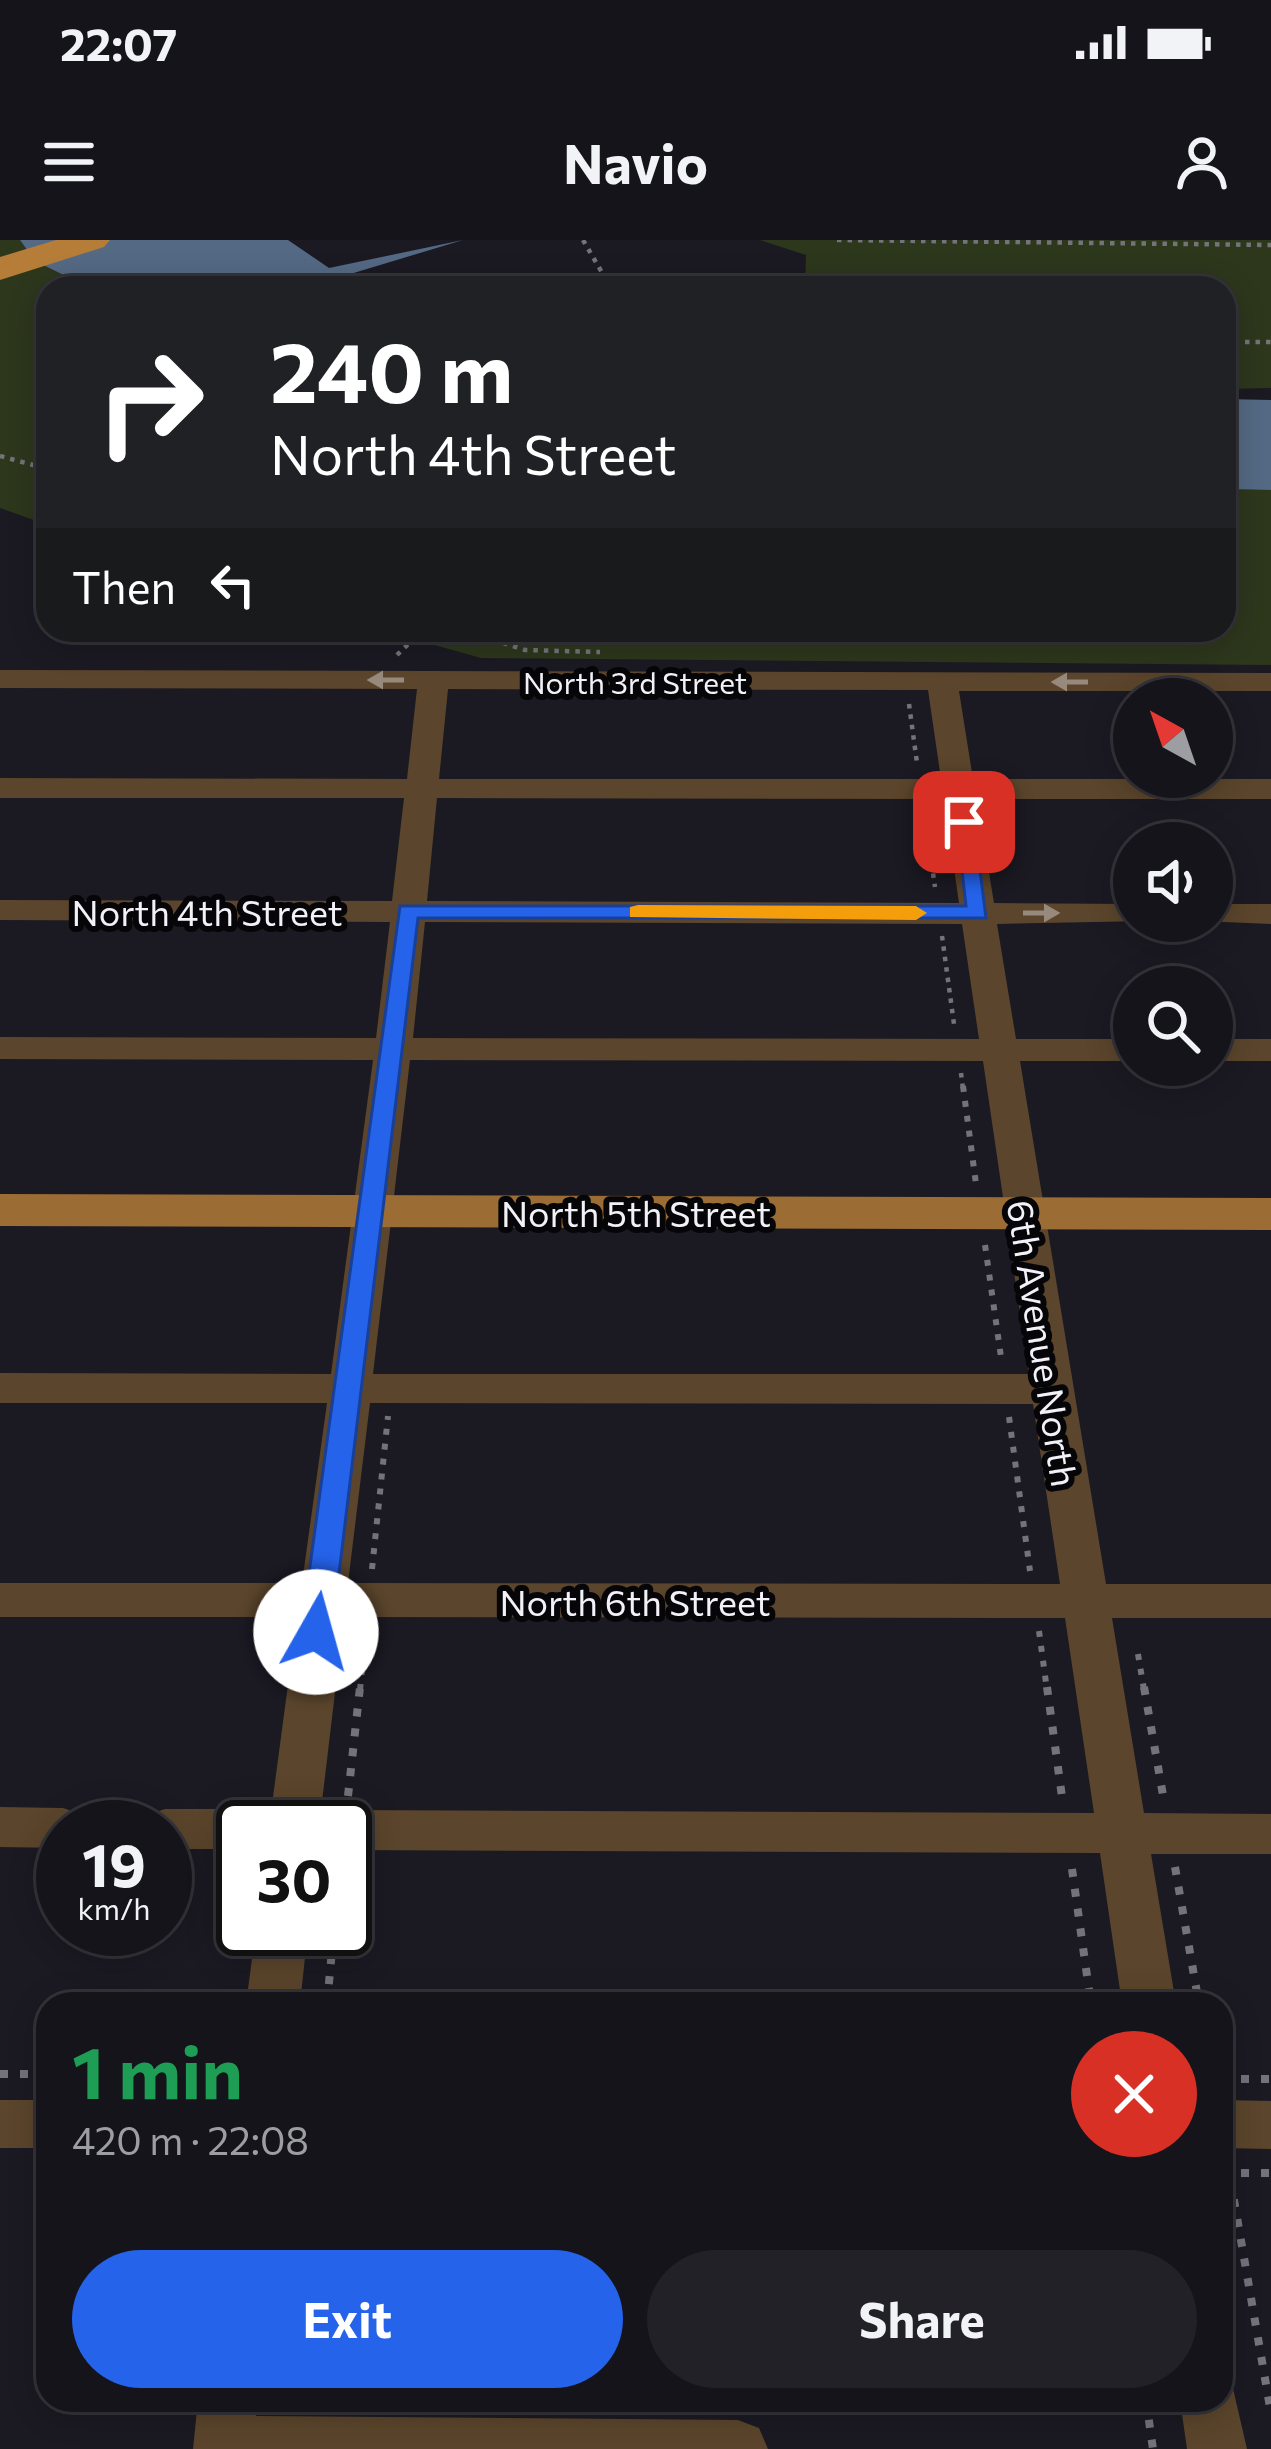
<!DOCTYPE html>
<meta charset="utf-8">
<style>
body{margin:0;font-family:Commissioner,sans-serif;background:#212127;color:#f1f3f6;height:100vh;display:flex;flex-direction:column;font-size:45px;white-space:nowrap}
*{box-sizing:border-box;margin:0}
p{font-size:39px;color:#9d9ea2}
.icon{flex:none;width:66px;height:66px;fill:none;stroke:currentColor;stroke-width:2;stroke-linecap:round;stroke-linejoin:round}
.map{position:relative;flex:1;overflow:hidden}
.panel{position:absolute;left:36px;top:1752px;width:1197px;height:420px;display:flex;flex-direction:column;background:#14141a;border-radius:36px;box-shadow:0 6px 30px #0003,0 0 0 3px #333339}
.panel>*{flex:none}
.guide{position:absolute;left:36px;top:36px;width:1200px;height:366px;border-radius:36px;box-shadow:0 6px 30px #0003,0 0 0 3px #333339;background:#202124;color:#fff;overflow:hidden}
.needle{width:78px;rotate:320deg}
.tools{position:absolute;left:1113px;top:438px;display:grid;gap:24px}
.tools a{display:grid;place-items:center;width:120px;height:120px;border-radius:50%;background:#14141a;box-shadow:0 6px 30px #0003,0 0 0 3px #333339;font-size:60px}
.speed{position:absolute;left:36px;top:1560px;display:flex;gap:24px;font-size:60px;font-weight:700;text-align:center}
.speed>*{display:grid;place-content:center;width:156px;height:156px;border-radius:50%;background:#14141a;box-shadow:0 6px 30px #0003,0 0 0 3px #333339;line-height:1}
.speed small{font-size:30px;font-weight:400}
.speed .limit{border:6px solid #111;border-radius:18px;background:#fff;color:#111}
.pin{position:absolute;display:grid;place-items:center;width:102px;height:102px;color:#fff;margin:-51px;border-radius:24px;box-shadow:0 6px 18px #0006}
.me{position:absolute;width:132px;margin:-66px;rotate:7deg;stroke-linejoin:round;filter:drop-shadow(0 0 9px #0008)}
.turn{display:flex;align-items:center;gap:42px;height:252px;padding:0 36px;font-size:54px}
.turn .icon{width:156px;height:156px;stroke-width:2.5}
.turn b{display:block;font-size:84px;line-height:102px}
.then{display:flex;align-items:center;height:114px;padding:0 36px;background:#0003;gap:24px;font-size:45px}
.round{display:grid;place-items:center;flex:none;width:126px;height:126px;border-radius:63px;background:#212127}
.headline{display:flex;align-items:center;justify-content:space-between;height:204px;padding:0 36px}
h1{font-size:72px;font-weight:700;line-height:90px;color:#1e9e55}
.button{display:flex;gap:24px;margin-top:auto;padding:24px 36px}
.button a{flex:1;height:138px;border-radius:72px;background:#2563eb;color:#fff;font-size:48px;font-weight:700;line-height:138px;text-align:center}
.button a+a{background:#212127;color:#f1f3f6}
.status{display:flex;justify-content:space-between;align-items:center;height:84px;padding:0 60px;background:#14141a;direction:ltr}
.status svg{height:33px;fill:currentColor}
header{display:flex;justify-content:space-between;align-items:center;height:156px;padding:0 36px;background:#14141a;font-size:54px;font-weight:700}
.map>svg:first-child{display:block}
.green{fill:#2d371c}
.water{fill:#546984}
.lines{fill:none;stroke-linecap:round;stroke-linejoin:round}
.path-far2{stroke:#74737b;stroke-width:4.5;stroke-dasharray:4.5 6;stroke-linecap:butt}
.path-far1{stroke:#74737b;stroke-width:6;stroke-dasharray:6 9;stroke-linecap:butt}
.path{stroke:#74737b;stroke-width:8;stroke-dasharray:8 12;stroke-linecap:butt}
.minor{fill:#5b452c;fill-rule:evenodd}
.major{fill:#9b6d35;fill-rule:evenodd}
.highway{fill:#b57d38;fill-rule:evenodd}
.oneway{fill:#978a7d}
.route{fill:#2563eb;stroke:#184099;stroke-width:3}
.slow{fill:#f59e0b}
.labels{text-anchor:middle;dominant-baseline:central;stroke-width:12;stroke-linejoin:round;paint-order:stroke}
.far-street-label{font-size:30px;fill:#f2f1f7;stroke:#060609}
.street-label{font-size:36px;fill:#f2f1f7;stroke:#060609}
</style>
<div class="status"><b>22:07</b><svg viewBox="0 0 49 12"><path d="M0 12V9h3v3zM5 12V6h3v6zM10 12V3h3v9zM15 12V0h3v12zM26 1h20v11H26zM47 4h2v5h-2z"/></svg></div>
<header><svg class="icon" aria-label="menu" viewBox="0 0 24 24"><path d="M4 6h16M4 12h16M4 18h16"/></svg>Navio<svg class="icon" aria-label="person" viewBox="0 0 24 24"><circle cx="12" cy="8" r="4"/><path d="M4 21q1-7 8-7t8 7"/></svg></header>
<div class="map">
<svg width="1271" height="2209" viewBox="0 0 1271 2209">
<rect width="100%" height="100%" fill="#1b1a23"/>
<g class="green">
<path d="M0 0H20L35 21 90 48H48V285L0 268Z"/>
<path d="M760 0H1271V148L1224 149V48H805L806 15Z"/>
<path d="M1224 249 1271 250V425L481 418 381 390H1224Z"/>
</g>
<g class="water">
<path d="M20 0H288L329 28 463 0 347 35 375 48H90L35 21Z"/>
<path d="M1224 159 1271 160V250L1224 249Z"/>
</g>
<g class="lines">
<g class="path-far2">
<path d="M583 0 611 48"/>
<path d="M837 0 1271 5"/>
<path d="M1224 102H1271"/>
<path d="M0 216 48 229"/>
<path d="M463 390 525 410 600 412"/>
<path d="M397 415 423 390"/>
<path d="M909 464 917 523"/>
<path d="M924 571 935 647"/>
<path d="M942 696 954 784"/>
<path d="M961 833 963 849"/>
</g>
<g class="path-far1">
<path d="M963 846 976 944"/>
<path d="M985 1005 1001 1117"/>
<path d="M1009 1177 1030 1331"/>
<path d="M372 1329 388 1176"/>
<path d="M1039 1391 1047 1450"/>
<path d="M1138 1414 1144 1450"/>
<path d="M360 1450 366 1390"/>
</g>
<g class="path">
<path d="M1047 1447 1062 1557"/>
<path d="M1144 1447 1164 1561"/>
<path d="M348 1556 360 1447"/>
<path d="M1175 1627 1199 1764"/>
<path d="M1072 1629 1091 1764"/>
<path d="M327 1764 334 1689"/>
<path d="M0 1834H48"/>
<path d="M1221 1839H1271"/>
<path d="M1227 1920 1271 2173"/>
<path d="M1221 1933H1271"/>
<path d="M1146 2160 1153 2209"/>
</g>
<g class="minor">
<path d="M0 430 1271 433V451H959L973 539H1271V559H977L994 663 1134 664V681H1147L997 684 1016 799H1134V821H1020L1106 1344H1271V1378H1112L1144 1573 1271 1574V1614H1151L1176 1764H1122L1100 1613 345 1610V1587H321L327 1576 345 1570 1094 1573 1065 1378 344 1377 319 1587H269L297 1377H0V1343H302L327 1163H0V1133L331 1134 373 820 0 819V797L376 798 390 682 0 680V660L392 661 404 558H0V538L407 539 417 449 0 448ZM448 449 928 450 941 539H439ZM437 558 944 559 959 663 427 661ZM425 682 962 684 979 799 413 798ZM410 820 983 821 1029 1134H373ZM370 1163 1033 1164 1060 1344 348 1343Z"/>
<path d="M1212 664H1271V684L1200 681H1212Z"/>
<rect x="1212" y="799" width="59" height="22"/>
<path d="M0 1567 63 1568 81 1574 88 1587H63V1608L0 1607Z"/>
<path d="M165 1569H243L261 1575 267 1587H243V1609H165V1587H141L147 1575Z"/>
<path d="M256 1689H308L300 1764H246Z"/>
<rect x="0" y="1860" width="48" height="48"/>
<path d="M1221 1860 1271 1861V1909L1221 1908Z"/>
<path d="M1221 2136 1231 2140 1247 2209H1187L1180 2160H1221Z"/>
<path d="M198 2160H258L256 2176 738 2180 759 2188 768 2209H193Z"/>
</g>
<path class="major" d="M0 954 1271 958V990L0 986Z"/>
<path class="highway" d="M56 0H110L104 7 0 40V17Z"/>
</g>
<defs><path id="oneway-solid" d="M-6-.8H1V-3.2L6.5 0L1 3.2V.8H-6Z" transform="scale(3)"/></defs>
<g class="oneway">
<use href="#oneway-solid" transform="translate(386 440) rotate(-180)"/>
<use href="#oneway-solid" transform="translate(1070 442) rotate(-180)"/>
<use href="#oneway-solid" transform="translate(1041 673)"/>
</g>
<path class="route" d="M956 577 974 582 986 678H418L332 1392 327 1400H306L301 1392 400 666H966Z"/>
<path class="slow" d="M638 665 916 666 927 673 916 680 630 677V667Z"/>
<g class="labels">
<g class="far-street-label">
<text x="635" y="441">North 3rd Street</text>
</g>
<g class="street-label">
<text x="207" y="671">North 4th Street</text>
<text x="636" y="972">North 5th Street</text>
<text transform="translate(1044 1103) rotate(81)">6th Avenue North</text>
<text x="635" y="1361">North 6th Street</text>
</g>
</g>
</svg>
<div class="tools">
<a><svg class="needle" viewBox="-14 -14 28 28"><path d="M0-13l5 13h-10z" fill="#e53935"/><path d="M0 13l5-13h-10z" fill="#9d9ea2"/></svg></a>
<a><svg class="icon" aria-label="sound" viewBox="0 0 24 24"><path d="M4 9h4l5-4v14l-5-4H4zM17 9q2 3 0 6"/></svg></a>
<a><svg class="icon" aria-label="search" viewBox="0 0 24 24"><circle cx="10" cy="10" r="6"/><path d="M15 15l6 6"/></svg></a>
</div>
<div class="speed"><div>19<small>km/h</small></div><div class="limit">30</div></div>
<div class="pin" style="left:964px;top:582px;background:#d93025"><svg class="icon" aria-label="arrive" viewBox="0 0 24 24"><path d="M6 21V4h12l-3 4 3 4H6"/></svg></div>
<svg class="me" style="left:316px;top:1392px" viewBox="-20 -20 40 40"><circle r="19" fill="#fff"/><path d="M0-13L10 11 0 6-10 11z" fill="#2563eb"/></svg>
<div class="guide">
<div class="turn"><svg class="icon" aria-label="right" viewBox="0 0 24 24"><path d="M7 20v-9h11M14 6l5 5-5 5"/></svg><div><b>240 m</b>North 4th Street</div></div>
<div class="then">Then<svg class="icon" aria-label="left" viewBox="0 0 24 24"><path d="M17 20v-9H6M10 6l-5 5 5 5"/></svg></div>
</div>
<section class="panel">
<div class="headline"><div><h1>1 min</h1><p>420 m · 22:08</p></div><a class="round" style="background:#d93025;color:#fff"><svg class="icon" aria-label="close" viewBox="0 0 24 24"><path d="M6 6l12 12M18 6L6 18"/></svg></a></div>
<div class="button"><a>Exit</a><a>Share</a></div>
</section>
</div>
